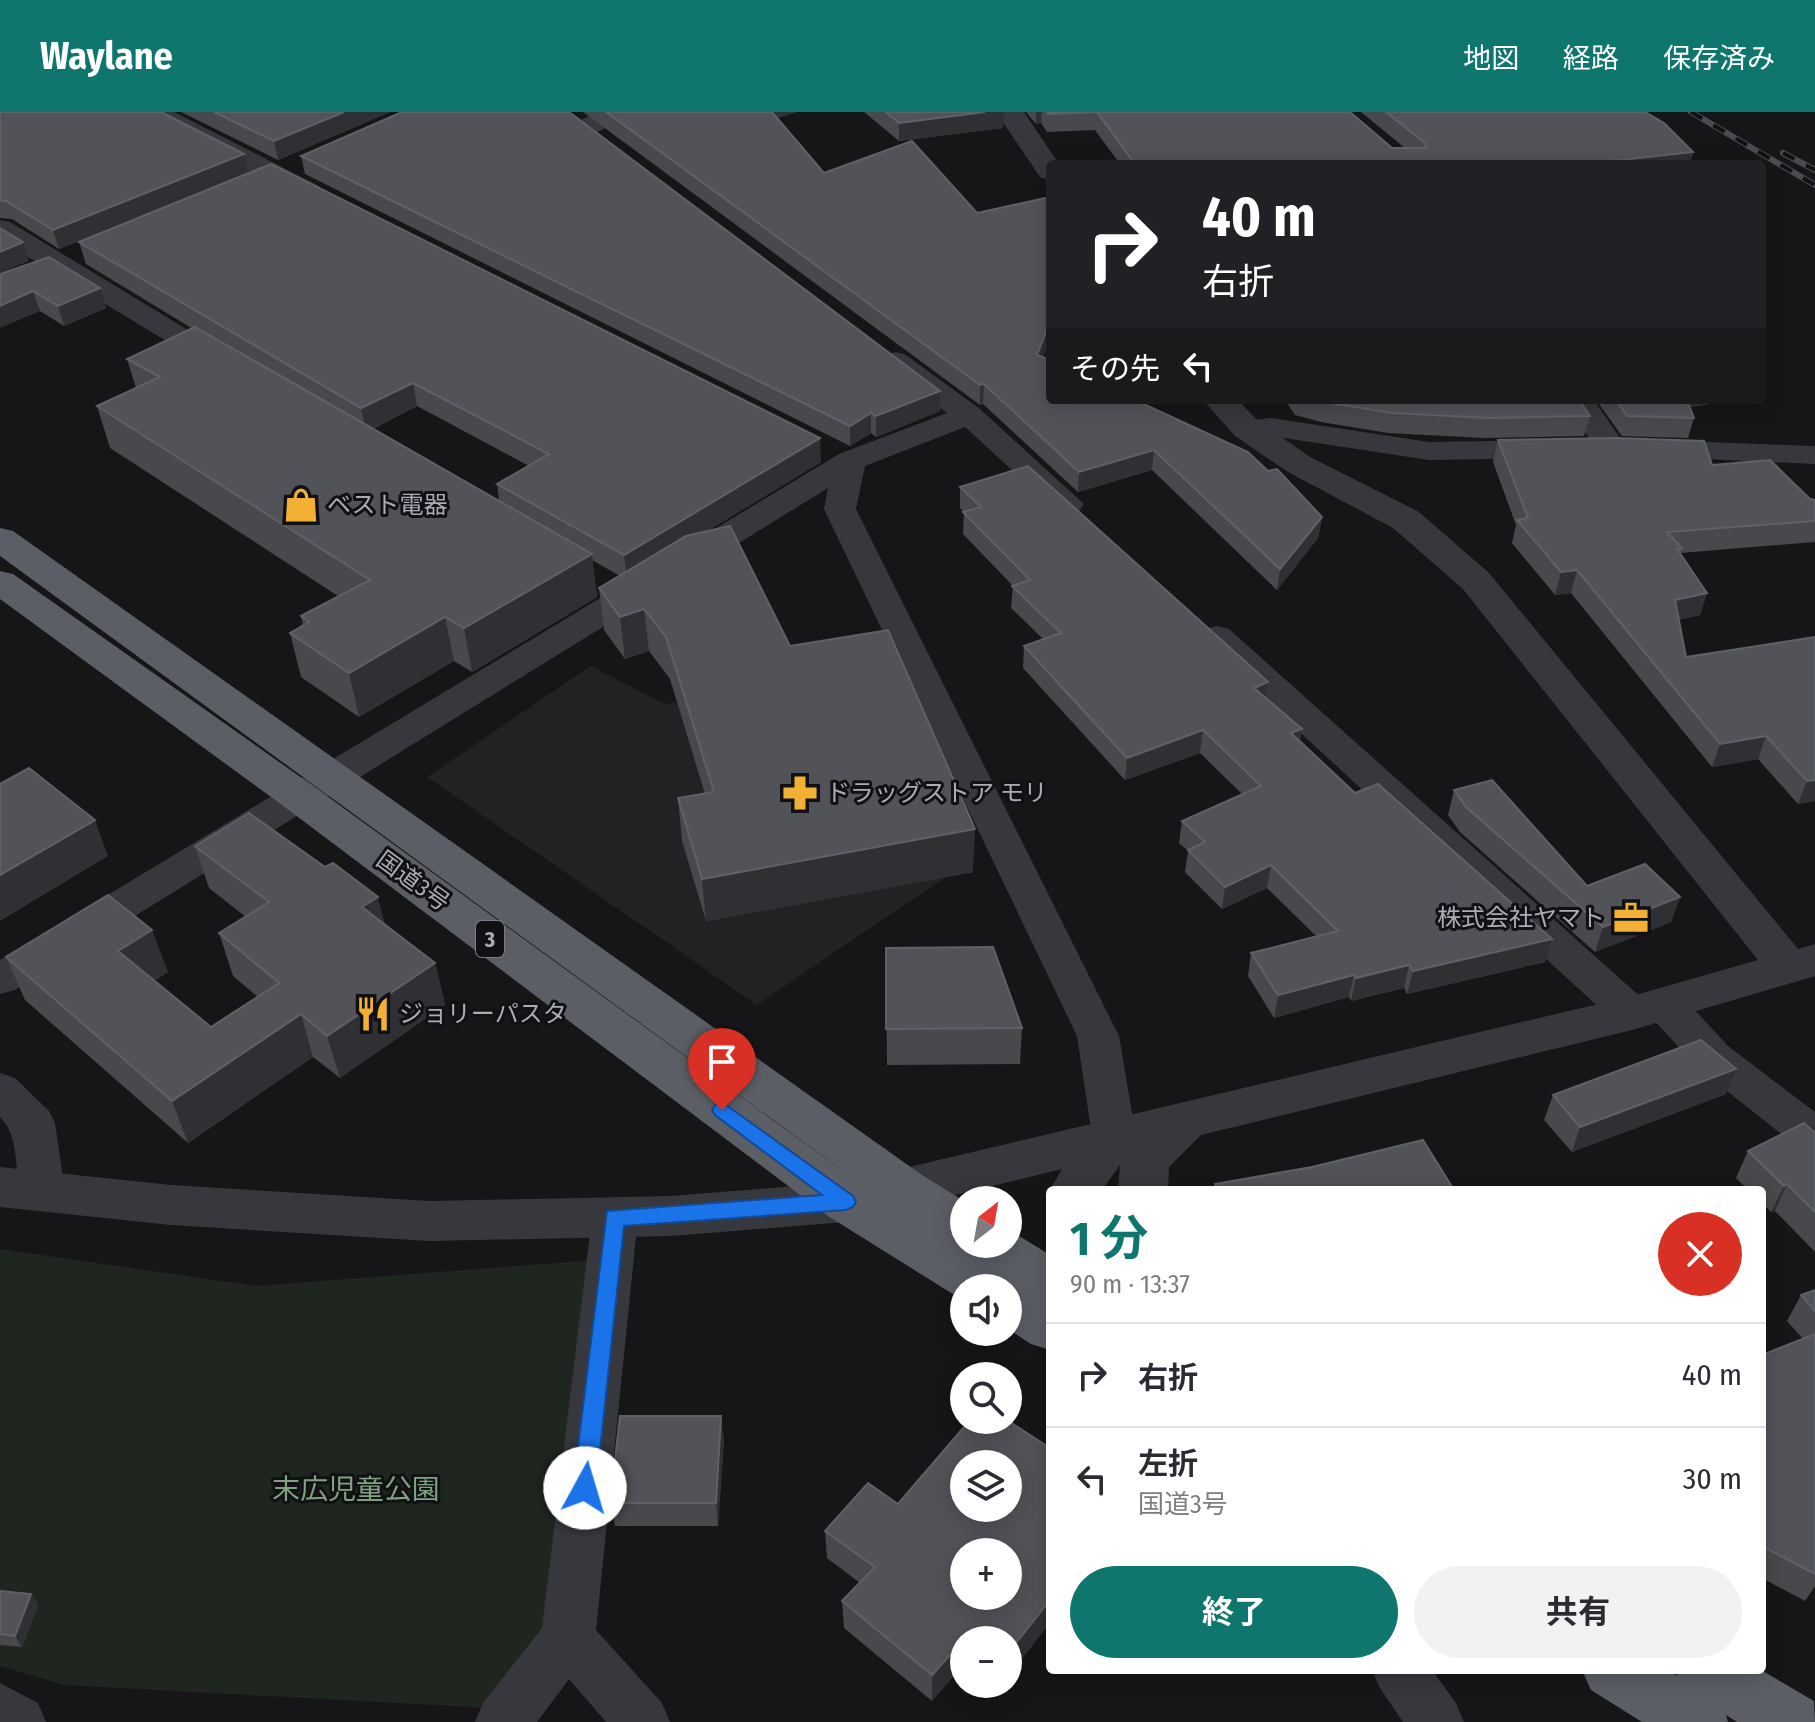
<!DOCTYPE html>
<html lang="ja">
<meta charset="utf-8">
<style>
body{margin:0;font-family:"Fira Sans Condensed","Noto Sans JP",sans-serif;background:#f2f2f3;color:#2b2b33;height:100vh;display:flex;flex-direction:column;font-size:30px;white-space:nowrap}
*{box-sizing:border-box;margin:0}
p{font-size:26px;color:#7c7c81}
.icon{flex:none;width:44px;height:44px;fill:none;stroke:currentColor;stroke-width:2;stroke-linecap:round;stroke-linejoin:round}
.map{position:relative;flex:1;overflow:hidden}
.details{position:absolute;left:1046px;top:1074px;width:720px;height:488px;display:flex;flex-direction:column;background:#fff;border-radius:8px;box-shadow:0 4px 20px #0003}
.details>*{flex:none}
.top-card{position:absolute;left:1046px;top:48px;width:720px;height:244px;border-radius:8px;box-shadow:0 4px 20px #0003;background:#202124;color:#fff;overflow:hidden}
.needle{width:52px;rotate:31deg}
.tools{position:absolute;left:950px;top:1074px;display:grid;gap:16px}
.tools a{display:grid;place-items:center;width:72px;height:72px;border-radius:50%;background:#fff;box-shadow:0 4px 20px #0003;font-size:40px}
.pin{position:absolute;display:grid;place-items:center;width:68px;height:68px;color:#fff;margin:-82px -34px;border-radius:50% 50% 50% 0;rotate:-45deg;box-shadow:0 0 8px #0007}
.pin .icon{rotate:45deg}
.me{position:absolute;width:88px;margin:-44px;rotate:6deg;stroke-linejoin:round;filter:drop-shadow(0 0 6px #0008)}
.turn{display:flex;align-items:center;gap:28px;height:168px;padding:0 24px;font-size:36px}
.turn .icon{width:104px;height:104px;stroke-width:2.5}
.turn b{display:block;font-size:56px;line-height:68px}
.then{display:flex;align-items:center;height:76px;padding:0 24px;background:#0003;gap:16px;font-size:30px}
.round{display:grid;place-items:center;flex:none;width:84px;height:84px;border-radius:42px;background:#f2f2f3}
.summary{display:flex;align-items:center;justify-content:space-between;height:136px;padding:0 24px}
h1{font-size:48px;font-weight:700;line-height:60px;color:#0f766e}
.button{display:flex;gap:16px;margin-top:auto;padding:16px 24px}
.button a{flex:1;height:92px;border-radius:48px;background:#0f766e;color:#fff;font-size:32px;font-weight:700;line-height:92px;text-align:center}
.button a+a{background:#f2f2f3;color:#2b2b33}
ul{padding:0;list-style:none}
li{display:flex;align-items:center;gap:24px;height:104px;padding:0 24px;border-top:2px solid #e1e1e2}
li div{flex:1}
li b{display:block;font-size:30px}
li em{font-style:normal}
header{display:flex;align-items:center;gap:48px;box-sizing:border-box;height:112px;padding:0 40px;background:#0f766e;color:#fff}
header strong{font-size:38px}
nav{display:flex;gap:44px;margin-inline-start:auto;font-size:28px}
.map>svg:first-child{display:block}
.built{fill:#222225}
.green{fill:#1e261f}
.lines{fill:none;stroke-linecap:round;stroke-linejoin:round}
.minor{fill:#37383d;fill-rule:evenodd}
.tertiary{fill:#37383d;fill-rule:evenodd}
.trunk{fill:#5b5e65;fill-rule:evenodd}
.rail-casing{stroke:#4a4c52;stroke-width:6}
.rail{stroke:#111113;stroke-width:4;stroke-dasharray:13;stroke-linecap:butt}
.wall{fill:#47494d;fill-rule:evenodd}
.shaded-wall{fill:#2f3033}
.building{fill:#525359;stroke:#5f6168;stroke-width:2;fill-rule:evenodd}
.route{fill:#1a73e8;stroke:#114b97;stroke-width:2}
.labels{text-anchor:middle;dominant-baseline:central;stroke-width:6;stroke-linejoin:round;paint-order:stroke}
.shield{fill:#111113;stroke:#7b7e86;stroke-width:2}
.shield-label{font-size:22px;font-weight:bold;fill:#a8adb8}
.poi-label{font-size:24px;fill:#a8adb8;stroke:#111113;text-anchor:start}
.street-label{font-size:24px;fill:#a8adb8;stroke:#111113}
.near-park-label{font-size:28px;fill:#7fa381;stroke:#111113}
</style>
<header>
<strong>Waylane</strong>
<nav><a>地図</a><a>経路</a><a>保存済み</a></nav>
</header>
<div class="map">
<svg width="1815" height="1610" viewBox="0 0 1815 1610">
<rect width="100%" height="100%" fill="#161618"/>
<path class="built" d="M892 553 949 763 757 893 427 665 591 554 665 592Z"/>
<path class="green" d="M0 1137 256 1174 594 1148 554 1507 488 1596 64 1573 0 1554Z"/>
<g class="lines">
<g class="minor">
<path d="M143 0H174L319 74 323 80 319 86H301L146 5Z"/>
<path d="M597 0H622C612 15 594 26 575 21L571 16 575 11Z"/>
<path d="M0 108 10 110 234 246 239 252 234 258 224 261 214 258 0 128Z"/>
<path d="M896 240 906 243 980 297 1084 392 1079 399 1068 402 1057 399 965 315 865 354 856 397 1119 924 1136 1024 1130 1036 1114 1041 1098 1036 1092 1024 1077 924 824 397 828 376 15 878 0 882V848L839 342 947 301 886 255 881 249 886 243Z"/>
<path d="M1564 288H1594L1627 336 1622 343 1611 345 1600 343Z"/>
<path d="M1271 306 1429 330 1549 328 1560 330 1565 337 1560 344 1549 346 1429 348 1271 324 1247 326 1236 324 1232 317 1236 310Z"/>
<path d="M1653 328 1815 334V352L1642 344 1637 337 1642 330Z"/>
<path d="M1217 514 1229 517 1645 889 1649 881 1664 877 1679 881 1728 934 1815 1000V1041L1799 1036 1698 956 1651 905 1647 912 1632 916 1617 912 1205 533 1200 525 1205 517Z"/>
<path d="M0 961 15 966 49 999 55 1011 65 1080 58 1093 42 1098 26 1093C11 1065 23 1028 0 1005Z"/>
<path d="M615 1087 631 1092 638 1105 596 1518 662 1591 670 1610H606L569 1567 537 1610H475L483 1591 542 1516 592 1105 599 1092Z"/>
<path d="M1372 1558H1432L1456 1591 1464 1610H1403L1380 1576Z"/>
<path d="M0 1571 38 1591 46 1610H0Z"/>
</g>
<g class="tertiary">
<path d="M996 0H1024L1059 52H1050V68L1040 65Z"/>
<path d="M1203 288H1238L1259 310 1312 346 1419 400 1489 461 1798 837 1815 832V864L1632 918 1201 1023 1169 1055 1168 1078H1118L1120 1053 1102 1078H1050L1062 1057 846 1110 671 1124 430 1129 171 1113 0 1095V1055L171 1073 430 1089 671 1084 846 1070 1632 884 1758 848 1463 477 1393 416 1288 360 1235 324Z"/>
</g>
<g class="trunk">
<path d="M0 416 13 419 922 1063 964 1089V1132H1008V1117L1050 1143V1238L1031 1232 1008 1217V1176H964V1189L828 1104 286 696 0 487V459L13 462 316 676 876 1083 0 444Z"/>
<path d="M1582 1558H1667L1678 1564 1675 1558H1761L1814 1589 1815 1610H1737L1726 1603 1728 1610H1642L1591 1578Z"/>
</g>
<g class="rail-casing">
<g id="rail">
<path d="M1691 0 1815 73"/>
<path d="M1783 41 1815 58"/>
</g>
</g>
<use href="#rail" class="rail"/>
</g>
<g class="wall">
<path d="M0 0 244 42 249 61 59 137 12 107 0 106Z"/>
<path d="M181 0H390L278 48Z"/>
<path d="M583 0H797L777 6 824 61 977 101 1050 85V227L1043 245 1268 359 1322 405 1318 426 1277 478 1152 358 1078 380 983 292 980 293Z"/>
<path d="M864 0H1004L1003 16 899 29Z"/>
<path d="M1026 0H1350L1392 36H1405L1361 0H1645L1693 40 1690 52H1120L1095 18 1047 20 1041 11 1036 12Z"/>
<path d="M301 44 940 299 876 325 871 321 850 334 305 62Z"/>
<path d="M79 130 821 350 707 419 790 534 973 760 706 809 682 729 678 686 705 682 670 567 649 539 625 547 604 518 599 476 620 464 592 448 597 485 472 560 454 549 359 605 301 565 290 521 303 514 301 504 338 484 110 336 97 294 136 276 127 247 193 217 86 152ZM417 294 529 354 497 372 499 389 373 317Z"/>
<path d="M0 162 106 196 64 214 40 199Z"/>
<path d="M1285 288H1579L1590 304 1584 324 1484 326 1388 321 1321 310 1295 303Z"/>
<path d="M1596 288H1725L1724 290 1690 295 1694 306 1688 326 1622 324Z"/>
<path d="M1498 328 1712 353 1815 388V430L1681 441 1707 481 1700 503 1678 508 1686 545 1815 525V689L1798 692 1758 647 1712 655 1571 481 1555 483 1512 431 1516 413 1493 350Z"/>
<path d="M960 375 1268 570 1265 585 1302 617 1300 628 1355 681 1545 850 1407 882 1404 876 1351 889 1349 885 1274 906 1248 864 1251 841 1316 824 1267 776 1222 797 1185 760 1188 739 1179 731 1182 709 1242 682 1200 641 1125 668 1023 556 1024 534 1043 527 1011 496 1013 474 963 422 964 400 960 396Z"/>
<path d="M1454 678 1587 774 1680 785 1671 810 1595 840 1460 720 1448 703Z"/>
<path d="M195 734 385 812 435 851 445 893 340 966 313 945 188 1031 25 888 6 845 168 860 154 869 211 915 258 885 233 864 219 821 246 805 209 776Z"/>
<path d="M886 836 1022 916 1020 952 887 953Z"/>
<path d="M1726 982 1572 1040 1544 1008 1553 983Z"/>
<path d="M1815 1021V1140L1775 1099 1771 1100 1762 1091V1078H1748L1736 1066 1748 1039Z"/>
<path d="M1815 1178V1474L1805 1489 1762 1466V1243L1803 1227 1787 1209 1801 1183Z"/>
<path d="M724 1327 718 1414H615L610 1391Z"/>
<path d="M825 1419 1008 1528H964L932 1589 844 1516 842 1489 860 1471 827 1446Z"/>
<path d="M0 1479 31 1482 38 1493 22 1535 0 1533Z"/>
</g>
<g class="shaded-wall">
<path d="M344 0H390L278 48 274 29Z"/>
<path d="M764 0H797L765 9Z"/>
<path d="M985 0H1004L1003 16 899 29V11Z"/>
<path d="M1036 0H1042L1041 11 1036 12Z"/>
<path d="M1693 40 1690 52H1603V50Z"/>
<path d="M244 42 249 61 59 137 53 118Z"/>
<path d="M23 130 29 149 0 161V140Z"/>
<path d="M100 176 106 196 64 214 58 194Z"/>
<path d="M33 179 40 199 0 216V194Z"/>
<path d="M1050 210V227L1036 262 1037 243Z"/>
<path d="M413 271 417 294 366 320 361 296Z"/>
<path d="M984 272 983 292 980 293V273Z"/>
<path d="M940 279V299L876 325V304Z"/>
<path d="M1680 288H1725L1724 290 1677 296Z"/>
<path d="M871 301V321L850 334V314Z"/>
<path d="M820 326 821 350 627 468 624 443Z"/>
<path d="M1154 338 1152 358 1078 380 1079 360Z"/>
<path d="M1322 405 1318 426 1277 478 1280 457Z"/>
<path d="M592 442 597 485 472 560 464 516Z"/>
<path d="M1577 458 1571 481 1555 483 1561 460Z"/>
<path d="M1707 481 1700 503 1667 511 1675 488Z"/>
<path d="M644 497 649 539 625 547 620 505Z"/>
<path d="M445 505 454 549 359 605 349 561Z"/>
<path d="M1268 570 1264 593 1254 576Z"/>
<path d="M1302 617 1298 639 1291 621Z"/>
<path d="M1203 618 1200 641 1125 668 1127 646Z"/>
<path d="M1766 624 1758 647 1712 655 1720 632Z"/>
<path d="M1815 668V689L1798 692 1807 669Z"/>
<path d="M95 708 108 744 0 809V763Z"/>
<path d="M975 717 973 760 706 809 702 767Z"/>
<path d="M1271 753 1267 776 1222 797 1225 775Z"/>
<path d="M378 785 389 828 362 795Z"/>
<path d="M1680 785 1671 810 1595 840 1603 815Z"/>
<path d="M152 818 168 860 134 882 118 839Z"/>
<path d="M1552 827 1545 850 1407 882 1413 859Z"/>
<path d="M435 851 445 893 340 966 327 924Z"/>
<path d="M1409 853 1404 876 1351 889 1356 866Z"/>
<path d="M1354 863 1349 885 1274 906 1278 883Z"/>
<path d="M301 902 313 945 188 1031 172 989Z"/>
<path d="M1736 957 1726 982 1572 1040 1580 1015Z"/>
<path d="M1787 1072 1775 1099 1771 1100 1784 1074Z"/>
<path d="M721 1304 724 1327 718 1414 716 1391Z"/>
<path d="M31 1482 38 1493 22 1535 15 1524Z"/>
<path d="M1050 1488V1511L1008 1565V1541Z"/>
<path d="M968 1523V1528H964V1553L932 1589V1563Z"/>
</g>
<g class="building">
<path d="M0 0H161L244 42 53 118 6 89 0 88Z"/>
<path d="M214 0H344L274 29Z"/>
<path d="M402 0H569L940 279 876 304 871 301 850 314 301 44Z"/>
<path d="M606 0H772L824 61 912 29 977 101 1050 85V210L1037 243 1050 248V288H1135L1248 340 1268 359 1277 357 1322 405 1280 457 1154 338 1079 360 984 272 980 273Z"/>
<path d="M886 0H985L899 11Z"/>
<path d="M1047 0H1350L1392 36H1426L1425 31 1386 0H1645L1664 11 1693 40 1603 50 1605 52H1135L1097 0 1048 2Z"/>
<path d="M271 52 820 326 624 443 497 372 549 342 413 271 361 296 79 130Z"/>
<path d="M0 116 23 130 0 140Z"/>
<path d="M49 145 100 176 58 194 33 179 0 194V162Z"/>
<path d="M195 215 592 442 464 516 445 505 349 561 290 521 309 510 301 504 370 468 97 294 160 265 127 247Z"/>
<path d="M1316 288H1579L1590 304 1489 306 1392 301 1324 290Z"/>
<path d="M1616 288H1687L1694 306 1627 304Z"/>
<path d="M1617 326 1704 329 1712 353 1770 348 1810 387 1815 388V409L1667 420 1682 436 1677 437 1707 481 1675 488 1686 545 1815 525V668L1807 669 1766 624 1720 632 1577 458 1561 460 1517 408 1528 406 1498 328Z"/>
<path d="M1028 354 1268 570 1254 576 1302 617 1291 621 1355 681 1378 672 1552 827 1413 859 1409 853 1356 866 1354 863 1278 883 1251 841 1338 819 1271 753 1225 775 1188 738 1205 730 1182 709 1261 674 1203 618 1127 646 1024 534 1061 521 1012 474 1030 468 963 400 981 395 960 375Z"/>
<path d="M730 414 790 534 888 518 975 717 702 767 678 686 714 680 666 525 644 497 620 505 599 476 686 424Z"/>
<path d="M29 656 95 708 0 763V672Z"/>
<path d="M1492 668 1587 774 1645 752 1680 785 1603 815 1466 695 1454 678Z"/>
<path d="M249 701 325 755 333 751 378 785 362 795 435 851 327 924 301 902 172 989 6 845 108 783 152 818 118 839 211 915 279 871 219 821 269 790 195 734Z"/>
<path d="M993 835 1022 916 886 917V836Z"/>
<path d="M1701 928 1736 957 1580 1015 1553 983Z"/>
<path d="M1804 1011 1815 1021V1100L1787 1072 1784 1074 1748 1039Z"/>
<path d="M1423 1028 1454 1078H1217L1215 1072 1312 1055Z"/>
<path d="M1815 1178V1199L1801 1183Z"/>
<path d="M1815 1222V1462L1762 1434V1243Z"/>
<path d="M620 1304H721L716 1391H610Z"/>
<path d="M970 1308H1007L1050 1336V1488L1008 1541V1528H974L968 1523 932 1563 842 1489 875 1455 825 1419 868 1371 898 1392ZM964 1352H1008V1396H964ZM964 1440H1008V1484H964Z"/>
<path d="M0 1479 31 1482 15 1524 0 1522Z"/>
</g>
<path class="route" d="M722 990 853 1084 856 1090 853 1095 846 1098 624 1114 596 1376 593 1383 585 1386 576 1383 573 1376 607 1099 822 1083 715 1003 712 998 715 993Z"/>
<defs>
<g id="shop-bare" transform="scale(2.76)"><path d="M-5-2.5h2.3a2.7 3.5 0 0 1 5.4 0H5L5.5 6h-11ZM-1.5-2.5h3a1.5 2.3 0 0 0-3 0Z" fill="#f2b134" stroke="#111113" stroke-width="2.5" paint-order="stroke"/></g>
<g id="pharmacy-bare" transform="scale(2.76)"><path d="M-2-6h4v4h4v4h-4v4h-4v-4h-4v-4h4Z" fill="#f2b134" stroke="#111113" stroke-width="2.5" paint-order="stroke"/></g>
<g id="office-bare" transform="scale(2.76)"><path d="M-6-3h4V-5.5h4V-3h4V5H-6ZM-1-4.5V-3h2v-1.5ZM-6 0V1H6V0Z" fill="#f2b134" stroke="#111113" stroke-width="2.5" paint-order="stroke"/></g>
<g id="restaurant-bare" transform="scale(2.76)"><path d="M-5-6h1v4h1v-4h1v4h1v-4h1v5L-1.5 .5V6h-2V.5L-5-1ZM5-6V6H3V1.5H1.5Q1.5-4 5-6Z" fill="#f2b134" stroke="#111113" stroke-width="2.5" paint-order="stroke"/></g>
</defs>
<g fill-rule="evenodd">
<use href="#shop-bare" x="301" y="393"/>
<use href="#pharmacy-bare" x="800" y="681"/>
<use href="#office-bare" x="1631" y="806"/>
<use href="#restaurant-bare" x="373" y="902"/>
</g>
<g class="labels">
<rect class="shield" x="476" y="809" width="28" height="36" rx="6"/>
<g class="shield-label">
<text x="490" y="827">3</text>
</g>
<g class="poi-label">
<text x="327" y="393">ベスト電器</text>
<text x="826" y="681">ドラッグストア モリ</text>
<text x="1605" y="806" text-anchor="end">株式会社ヤマト</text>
<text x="399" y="902">ジョリーパスタ</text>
</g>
<g class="street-label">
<text transform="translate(413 769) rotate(36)">国道3号</text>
</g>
<g class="near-park-label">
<text x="356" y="1377">末広児童公園</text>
</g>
</g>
</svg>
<div class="tools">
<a><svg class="needle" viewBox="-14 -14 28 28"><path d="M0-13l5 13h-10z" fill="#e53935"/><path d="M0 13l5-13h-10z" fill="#7c7c81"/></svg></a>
<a><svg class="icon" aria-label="sound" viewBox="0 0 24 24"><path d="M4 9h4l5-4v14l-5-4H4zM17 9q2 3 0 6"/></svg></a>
<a><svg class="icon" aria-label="search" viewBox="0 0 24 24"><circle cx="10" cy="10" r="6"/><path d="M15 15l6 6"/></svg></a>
<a><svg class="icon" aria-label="layers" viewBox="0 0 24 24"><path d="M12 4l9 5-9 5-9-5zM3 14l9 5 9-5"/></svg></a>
<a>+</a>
<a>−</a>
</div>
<div class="pin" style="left:722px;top:998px;background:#d93025"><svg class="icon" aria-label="arrive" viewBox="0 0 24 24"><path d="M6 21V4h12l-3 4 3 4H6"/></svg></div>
<svg class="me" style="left:585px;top:1376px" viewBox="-20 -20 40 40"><circle r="19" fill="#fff"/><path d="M0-13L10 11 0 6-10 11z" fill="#1a73e8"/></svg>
<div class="top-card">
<div class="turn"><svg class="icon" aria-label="right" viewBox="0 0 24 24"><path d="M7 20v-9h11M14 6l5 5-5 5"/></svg><div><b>40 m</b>右折</div></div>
<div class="then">その先<svg class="icon" aria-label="left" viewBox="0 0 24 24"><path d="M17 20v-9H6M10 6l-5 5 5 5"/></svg></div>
</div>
<section class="details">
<div class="summary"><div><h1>1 分</h1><p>90 m · 13:37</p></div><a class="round" style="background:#d93025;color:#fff"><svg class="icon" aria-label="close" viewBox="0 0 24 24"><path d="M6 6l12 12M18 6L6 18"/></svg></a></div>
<ul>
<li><svg class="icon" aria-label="right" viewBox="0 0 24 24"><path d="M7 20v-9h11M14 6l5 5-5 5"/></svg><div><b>右折</b></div><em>40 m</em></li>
<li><svg class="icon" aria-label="left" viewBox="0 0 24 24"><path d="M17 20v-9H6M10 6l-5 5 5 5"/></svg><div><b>左折</b><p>国道3号</p></div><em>30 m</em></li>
</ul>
<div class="button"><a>終了</a><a>共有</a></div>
</section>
</div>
